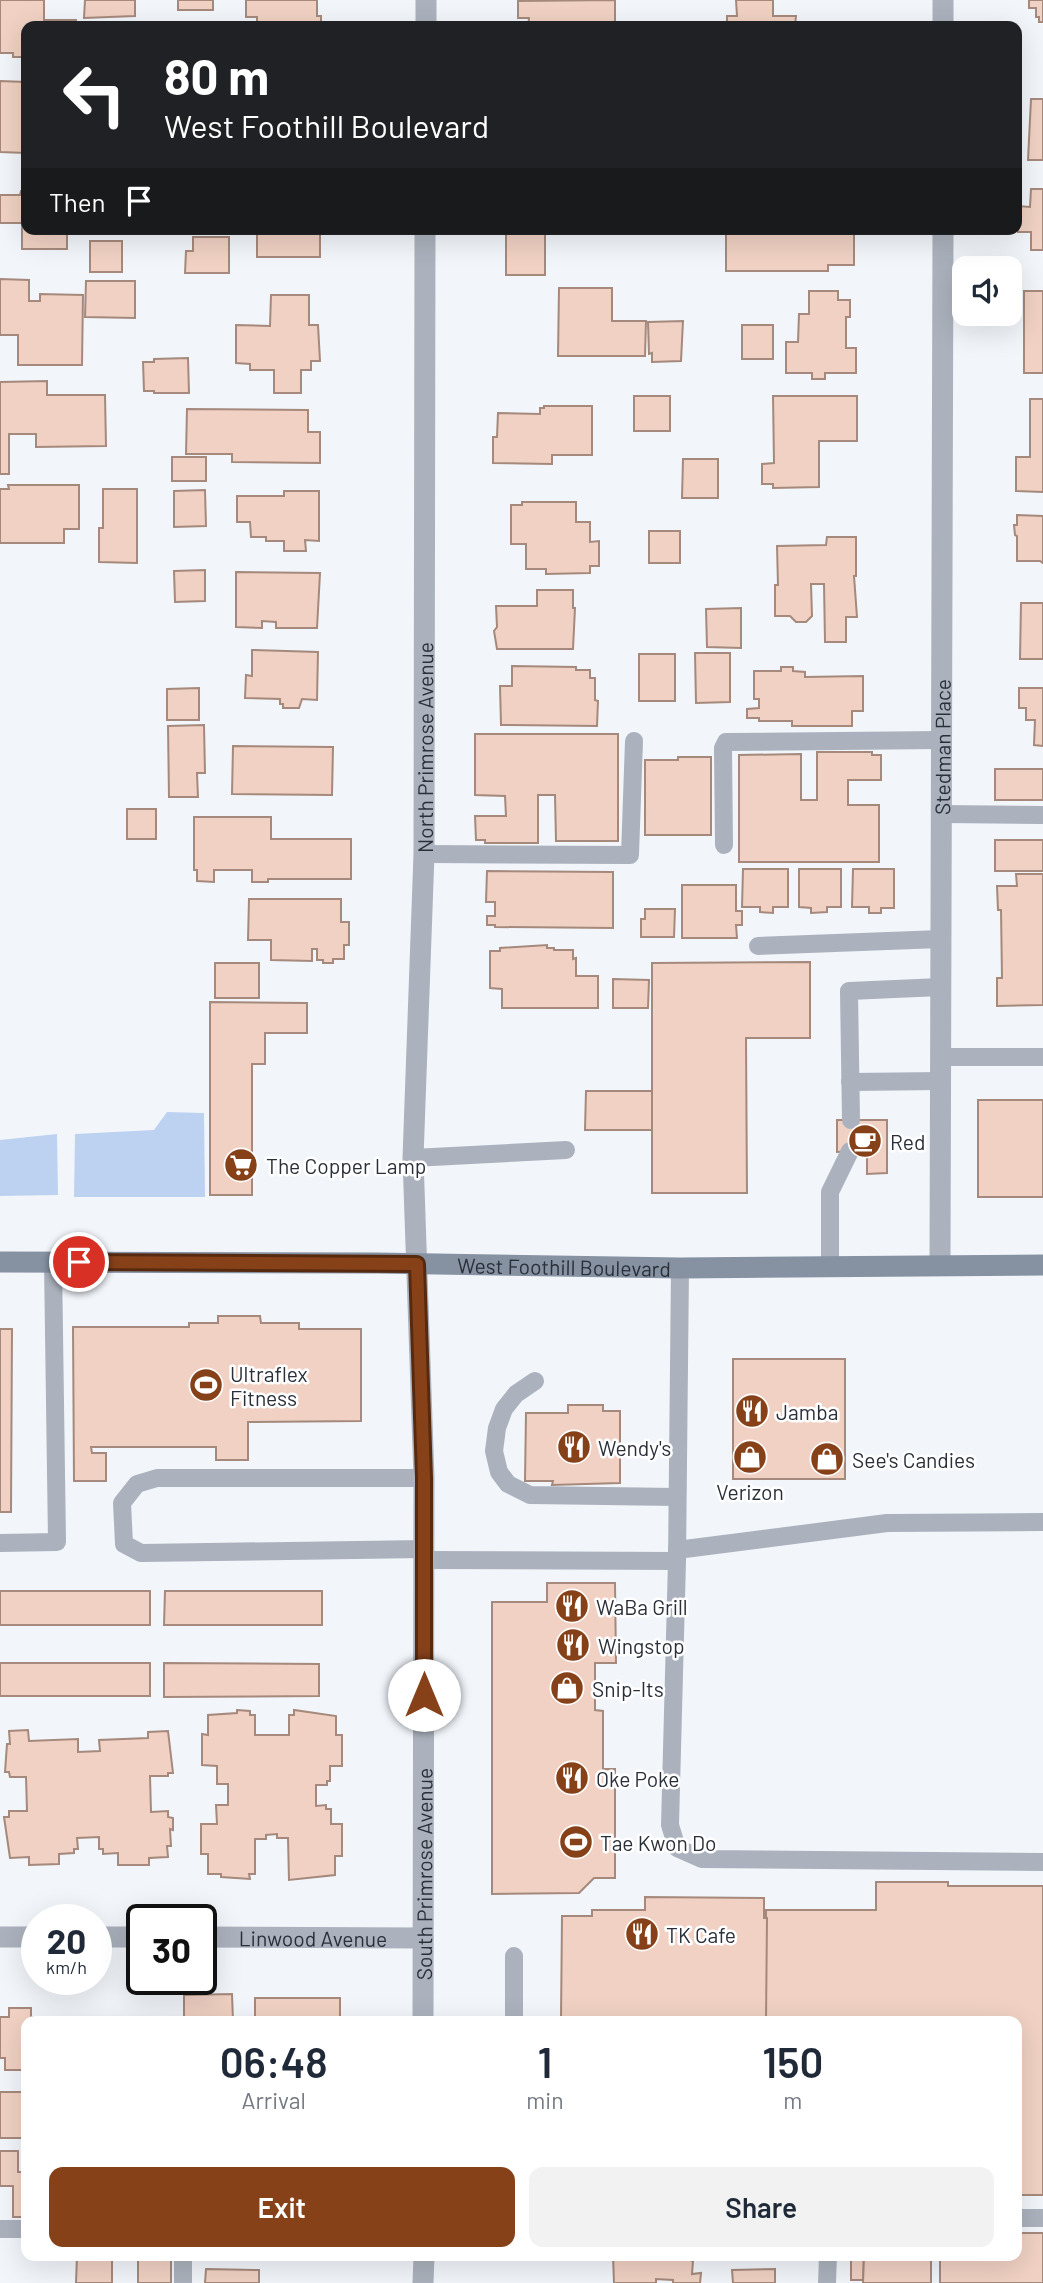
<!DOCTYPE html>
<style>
body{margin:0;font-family:Barlow,sans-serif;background:#f2f2f3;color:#1f2937;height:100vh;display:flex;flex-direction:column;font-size:26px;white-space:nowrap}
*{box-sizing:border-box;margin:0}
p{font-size:23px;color:#747a83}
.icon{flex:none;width:38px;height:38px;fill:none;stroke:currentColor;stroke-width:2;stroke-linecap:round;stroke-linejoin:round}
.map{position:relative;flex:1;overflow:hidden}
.drawer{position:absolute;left:21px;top:2016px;width:1001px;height:245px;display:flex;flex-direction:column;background:#fff;border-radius:14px;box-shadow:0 7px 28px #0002}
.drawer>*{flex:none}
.top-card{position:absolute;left:21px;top:21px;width:1001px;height:214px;border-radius:14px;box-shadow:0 7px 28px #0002;background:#202124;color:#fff;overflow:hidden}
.buttons{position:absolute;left:952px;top:256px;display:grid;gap:14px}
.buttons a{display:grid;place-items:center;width:70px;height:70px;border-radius:14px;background:#fff;box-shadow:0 7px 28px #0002;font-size:35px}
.speed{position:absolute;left:21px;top:1904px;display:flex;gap:14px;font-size:35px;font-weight:700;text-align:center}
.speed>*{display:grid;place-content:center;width:91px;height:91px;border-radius:50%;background:#fff;box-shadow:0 7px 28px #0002;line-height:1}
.speed small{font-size:18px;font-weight:400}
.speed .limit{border:4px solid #111;border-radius:10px;background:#fff;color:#111}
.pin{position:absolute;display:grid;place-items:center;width:60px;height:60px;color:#fff;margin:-30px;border:4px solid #fff;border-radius:50%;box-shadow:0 2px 7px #0007}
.me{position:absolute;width:77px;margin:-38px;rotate:0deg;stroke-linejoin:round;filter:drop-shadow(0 0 5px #0008)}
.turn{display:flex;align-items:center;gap:24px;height:147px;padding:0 28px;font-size:32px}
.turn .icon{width:91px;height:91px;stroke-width:2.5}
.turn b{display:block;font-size:49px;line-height:60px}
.then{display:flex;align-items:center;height:66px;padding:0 28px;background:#0003;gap:14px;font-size:26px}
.eta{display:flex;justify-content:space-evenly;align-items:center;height:119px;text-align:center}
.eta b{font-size:42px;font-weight:600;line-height:49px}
.button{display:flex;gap:14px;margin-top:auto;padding:14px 28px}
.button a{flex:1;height:80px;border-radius:14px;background:#864119;color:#fff;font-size:28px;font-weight:600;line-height:80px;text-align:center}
.button a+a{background:#f2f2f3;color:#1f2937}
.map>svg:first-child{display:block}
.green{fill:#bdd1f1}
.building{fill:#f0d1c3;stroke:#a5897c;stroke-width:2}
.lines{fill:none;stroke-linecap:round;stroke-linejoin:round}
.lane{stroke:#abb2bd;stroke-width:18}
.street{stroke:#abb2bd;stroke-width:21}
.secondary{stroke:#8691a1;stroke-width:21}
.route-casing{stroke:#572a10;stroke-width:18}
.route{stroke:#864119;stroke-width:12}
.labels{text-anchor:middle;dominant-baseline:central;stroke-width:5;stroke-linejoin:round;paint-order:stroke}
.street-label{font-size:21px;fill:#2a303a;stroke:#fff}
.poi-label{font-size:21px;fill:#2a303a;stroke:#fff;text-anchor:start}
</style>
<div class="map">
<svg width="1043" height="2283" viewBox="0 0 1043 2283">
<rect width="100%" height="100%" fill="#f2f6fb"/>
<g class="green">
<path d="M167 1112 204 1113 205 1197H74L75 1134 154 1130Z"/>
<path d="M57 1134 58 1195 0 1196V1140Z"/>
</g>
<g class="building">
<path d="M0 0H44V20H76V26H26V57H13V53H0Z"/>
<path d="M85 0H135V16L84 18Z"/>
<rect x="178" y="0" width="35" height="10"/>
<path d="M246 0H317V16H321V26H257V17H246Z"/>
<path d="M615 0V26H528L529 18H518V1Z"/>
<path d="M736 0H773V16H796L795 26H727V16H737Z"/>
<path d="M1029 0H1043V22H1039V17H1036V8H1029Z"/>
<path d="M0 81 26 82V153L0 152Z"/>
<path d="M1031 99H1043V160H1028Z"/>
<path d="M1031 189H1043V250H1031V232H1018V206L1030 207Z"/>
<path d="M21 191H26V229H67V249H22V223H0V195H20Z"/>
<rect x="257" y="229" width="63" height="28"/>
<path d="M759 229H854V265H828V271H726V233H759Z"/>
<rect x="506" y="234" width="39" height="41"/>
<path d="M193 237H229V273H185L186 251H193Z"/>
<rect x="90" y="241" width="32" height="31"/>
<path d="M0 279 29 280V301H40V294L83 295 82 365H18V335H0Z"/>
<path d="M86 281H135V318L85 317Z"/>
<path d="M559 288H612V321H646L645 356H558Z"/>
<path d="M809 291H838V300H850V317H846V348H856V373H825V379H812V373H786V342H798L799 314H809Z"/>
<rect x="1024" y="291" width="19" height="82"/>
<path d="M271 295H309V325H318L320 361H311V370H301V393H274V370H250V364L236 363V325L270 326Z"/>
<path d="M683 321 681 361 652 362V353L649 354 648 322Z"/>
<rect x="742" y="325" width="31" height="34"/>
<path d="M188 358 189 393H154V391H144L143 362H154V359Z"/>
<path d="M47 381V395H105L106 446 36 447V434H9V474H0V382Z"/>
<rect x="634" y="396" width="36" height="35"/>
<path d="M773 396H857V441H819V487L773 488V484H762V464L774 463Z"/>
<path d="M1030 399H1043V492L1016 491V457H1030Z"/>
<path d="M544 406H592V455H552V464L493 463V437H497L498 413 540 414V408H544Z"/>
<path d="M187 409 308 410V432H320V463L232 462V454H186Z"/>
<rect x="172" y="457" width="34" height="24"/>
<path d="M683 459H718V498H682Z"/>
<path d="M8 485H79V529H64V543H0V489H9Z"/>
<path d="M103 489H137V563L99 562V528H103Z"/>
<path d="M205 490 206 526 174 527V491Z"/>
<path d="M284 491H319V541L305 540 306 551H284V541H266V537H251L250 522H237V496H284Z"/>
<path d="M522 502H576V522H590V542L599 541V566H590V573L546 574V569H526V544H511V505H522Z"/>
<path d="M1017 515 1043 516V563L1040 561H1017V536L1015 535 1014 525H1017Z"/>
<rect x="649" y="531" width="31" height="32"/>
<path d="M827 537H856V576H854L857 617H846V642H825L824 584H811L812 616 806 622H796L790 616H775V585H778L777 546 826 545Z"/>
<path d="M205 570V601L175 602 174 571Z"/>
<path d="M236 572 320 573 317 628H276V622L262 621V628L236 627Z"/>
<path d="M537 590H573V608H575L573 649H497L494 631 497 627 496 606H537Z"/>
<path d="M1021 603H1043V659H1020Z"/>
<path d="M741 608V648L707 647 706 609Z"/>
<path d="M252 650 318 652 317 700 302 699 299 708H283V704H280V699L245 698 246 675 252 676Z"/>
<path d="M695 653H730V702L696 703Z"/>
<rect x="639" y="654" width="36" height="47"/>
<path d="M512 666 576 667V670H590V678H595V700L598 701 597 726 501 725 500 686H512Z"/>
<path d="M781 667H793V671L805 672V677L863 676V711H852V726H792V721H759V718H747V709L759 708V699H754V671H781Z"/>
<path d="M199 688V720H167V689Z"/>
<path d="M1019 688H1043V746L1034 745 1035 720H1026V708H1019Z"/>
<path d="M204 725 205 773H197L198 797H169L168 726Z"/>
<path d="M475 734H618V841H556L555 795H538V843H485V840H476L475 816H506L505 796 475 795Z"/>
<path d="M233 746 333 747 332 795 232 794Z"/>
<path d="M817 752H872V755H881V780H848V805H879V862H739V755L801 754V800H817Z"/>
<path d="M678 757H711V835H645V760H678Z"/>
<rect x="995" y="769" width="48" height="31"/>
<rect x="127" y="809" width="29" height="30"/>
<path d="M194 817H271V839H351V879H268V882H252V870H214V882L197 881V870H194Z"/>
<rect x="995" y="840" width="48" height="31"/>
<path d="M743 869H788V907H773V913L760 912V907H742Z"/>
<path d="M799 869H841V907H827V912L811 913V908L799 907Z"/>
<path d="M853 869H894V908H881V913H869V907H852Z"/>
<path d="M487 871 613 872V928L495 927V925H487V916H495V902H486Z"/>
<path d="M1016 874H1043V1005L997 1006V978H1002L1001 910H998L997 886H1017Z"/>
<path d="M682 885H736V911H742V925H736L737 938H682Z"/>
<path d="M249 899H341V922H349V945H344V959H333V963H323V960H317V949H312V961L271 960V940H248Z"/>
<path d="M645 909H675L674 937H641V919H645Z"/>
<path d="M547 945V948H554V950H573V959L576 958V976H598V1008H502V989L490 988V951H500V948Z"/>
<path d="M810 962V1038H746L747 1193H652V963Z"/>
<rect x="215" y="963" width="44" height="35"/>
<path d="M613 979 649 980 648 1008H613Z"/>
<path d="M210 1002 307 1003V1033H265V1064H252V1195H210Z"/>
<path d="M586 1091H652V1130H585Z"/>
<rect x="978" y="1100" width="65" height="97"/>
<path d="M837 1120H887V1173L867 1174V1151L837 1152Z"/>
<path d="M218 1316H260L261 1323H299V1329H361V1421L248 1422V1460H216V1447H91L92 1453H106V1481H74L73 1327H189V1323H218Z"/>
<path d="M0 1329H12L11 1512H0Z"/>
<rect x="733" y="1359" width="112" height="120"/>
<path d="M568 1405H603V1411H620V1483L552 1485 553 1481H525L526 1413H568Z"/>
<path d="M547 1583H615L616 1663H595V1710L603 1711V1769H615V1878H594L579 1893 492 1894V1602H547Z"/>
<rect x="0" y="1591" width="150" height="34"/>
<path d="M165 1591H322V1625H164Z"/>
<rect x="0" y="1663" width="150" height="33"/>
<path d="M164 1663 319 1664V1696L164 1697Z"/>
<path d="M237 1710 250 1711V1715H255V1735H289V1715H294V1710L336 1716V1735H342V1766H330V1781H327V1785H316V1806L326 1805V1809H331V1824H342V1856H335V1875L289 1880 288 1838H277V1834L266 1835V1839H255V1874H249L250 1879 221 1877V1874H208V1854H201V1824H217L216 1805H228V1784H217V1766L202 1765V1734L208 1735V1715L237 1713Z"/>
<path d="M28 1730 29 1741 78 1739V1752L100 1751 99 1740 148 1738V1732L168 1731 173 1773H168V1776H150L151 1812 168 1811V1817L173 1818V1830L170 1829 171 1846H167L168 1857 149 1858V1865H118V1853L103 1854V1849H99V1837L77 1838 78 1849H74V1853L59 1854V1864L29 1865V1857L10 1858 4 1817H9V1811H27L26 1777H10L9 1772H5L7 1744H10L9 1731Z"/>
<path d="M876 1882H948V1886H1043V2195H1017V2021H766V1910H876Z"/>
<path d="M645 1897 764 1898V1918H767L766 2021 561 2020 562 1916H592V1910H645Z"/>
<path d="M232 1994 233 2021H184V1995Z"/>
<rect x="255" y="1998" width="85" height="23"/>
<path d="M9 2008H31V2017H43V2021H26V2070H5V2058H0V2017H9Z"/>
<rect x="0" y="2092" width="26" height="46"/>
<path d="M0 2151H18V2172H26V2217H13V2186H0Z"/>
<path d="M1017 2233H1043V2283H940V2256H1017Z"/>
<path d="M77 2256H112V2283H76Z"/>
<path d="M613 2256H690V2260L693 2261 692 2274 701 2273 700 2283H673V2280L656 2279V2283H614Z"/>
<path d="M851 2256H864L863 2280H851Z"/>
<path d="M864 2256H931V2283H863Z"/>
<rect x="138" y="2259" width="33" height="24"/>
<path d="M206 2269 259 2270V2283H205Z"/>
<path d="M775 2269V2283H733L732 2270Z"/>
</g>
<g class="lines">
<g class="lane">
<path d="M942 814 1043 815"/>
<path d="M724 845 723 748 726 742 941 740"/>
<path d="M424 854 630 855 634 741"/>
<path d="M758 946 941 939"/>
<path d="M941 1057H1043"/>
<path d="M850 1082 941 1081"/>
<path d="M851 1120 849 991 941 987"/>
<path d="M413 1158 566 1150"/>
<path d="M830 1266V1192L850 1151"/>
<path d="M680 1268 677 1561 670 1825 677 1848 702 1859 1043 1862"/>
<path d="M535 1381 516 1394 504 1409 497 1428 494 1451 499 1472 508 1484 530 1495 677 1497"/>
<path d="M424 1478H157L137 1484 122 1503 124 1544 141 1553 424 1549"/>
<path d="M0 1543 57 1542 53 1262"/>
<path d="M677 1550 887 1523 1043 1522"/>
<path d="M424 1560 677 1561"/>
<path d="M514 2021V1956"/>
<path d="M1017 2218H1043"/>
<path d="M0 2229H26"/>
<path d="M183 2256V2283"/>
<path d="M827 2283 828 2256"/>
</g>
<g class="street">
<path d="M426 26V0"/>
<path d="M943 26V0"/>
<path id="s1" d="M940 1265 943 229"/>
<path d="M0 1937H37"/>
<path d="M96 1937H142"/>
<path id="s2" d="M201 1937 423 1938"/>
<path id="s3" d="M423 2021 424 1478 413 1158 424 854 425 229"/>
<path d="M423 2283 424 2256"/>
</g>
<path class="secondary" id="s4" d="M0 1262 377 1263 680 1268 1043 1265"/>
</g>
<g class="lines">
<g class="route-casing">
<path id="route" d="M79 1262 417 1264 424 1478V1695"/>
</g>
<use href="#route" class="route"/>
</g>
<defs>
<g id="cafe-disc" transform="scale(1.75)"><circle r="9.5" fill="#864119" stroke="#fff"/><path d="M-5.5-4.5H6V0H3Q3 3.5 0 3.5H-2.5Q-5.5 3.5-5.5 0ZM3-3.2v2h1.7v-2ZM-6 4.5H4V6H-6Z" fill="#fff"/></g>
<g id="supermarket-disc" transform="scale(1.75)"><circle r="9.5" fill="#864119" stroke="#fff"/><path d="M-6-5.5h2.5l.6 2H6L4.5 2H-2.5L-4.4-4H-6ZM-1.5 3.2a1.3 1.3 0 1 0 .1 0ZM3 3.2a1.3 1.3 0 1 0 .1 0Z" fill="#fff"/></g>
<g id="stadium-disc" transform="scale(1.75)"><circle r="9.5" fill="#864119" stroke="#fff"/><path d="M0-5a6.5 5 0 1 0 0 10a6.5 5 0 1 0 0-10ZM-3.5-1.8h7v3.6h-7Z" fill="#fff"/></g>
<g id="restaurant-disc" transform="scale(1.75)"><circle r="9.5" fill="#864119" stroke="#fff"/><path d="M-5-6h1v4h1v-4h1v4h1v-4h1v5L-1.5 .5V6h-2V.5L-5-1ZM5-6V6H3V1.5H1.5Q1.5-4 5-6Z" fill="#fff"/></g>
<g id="shop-disc" transform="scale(1.75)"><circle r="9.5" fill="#864119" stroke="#fff"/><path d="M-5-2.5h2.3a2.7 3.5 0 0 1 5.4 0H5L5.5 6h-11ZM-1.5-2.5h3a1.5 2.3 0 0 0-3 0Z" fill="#fff"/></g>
</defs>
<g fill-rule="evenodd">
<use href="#cafe-disc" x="865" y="1141"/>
<use href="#supermarket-disc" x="241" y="1165"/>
<use href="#stadium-disc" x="206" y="1385"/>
<use href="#restaurant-disc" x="752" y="1411"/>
<use href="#restaurant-disc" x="574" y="1447"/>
<use href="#shop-disc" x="750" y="1457"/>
<use href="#shop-disc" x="827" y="1459"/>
<use href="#restaurant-disc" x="572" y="1606"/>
<use href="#restaurant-disc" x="573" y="1645"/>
<use href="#shop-disc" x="567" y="1688"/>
<use href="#restaurant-disc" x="572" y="1778"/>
<use href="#stadium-disc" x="576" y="1842"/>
<use href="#restaurant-disc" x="642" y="1934"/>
</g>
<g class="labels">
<g class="street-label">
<text stroke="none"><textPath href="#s3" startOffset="1274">North Primrose Avenue</textPath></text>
<text stroke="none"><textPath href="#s1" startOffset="518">Stedman Place</textPath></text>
<text stroke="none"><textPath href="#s4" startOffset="564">West Foothill Boulevard</textPath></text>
<text stroke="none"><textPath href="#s3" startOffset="147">South Primrose Avenue</textPath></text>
<text stroke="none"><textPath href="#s2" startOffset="112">Linwood Avenue</textPath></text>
</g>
<g class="poi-label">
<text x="890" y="1141">Red</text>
<text x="266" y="1165">The Copper Lamp</text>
<text x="230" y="1373">Ultraflex<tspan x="230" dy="24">Fitness</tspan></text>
<text x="776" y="1411">Jamba</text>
<text x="598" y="1447">Wendy's</text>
<text x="852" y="1459">See's Candies</text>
<text x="750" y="1491" text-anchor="middle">Verizon</text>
<text x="596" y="1606">WaBa Grill</text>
<text x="598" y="1645">Wingstop</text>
<text x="592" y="1688">Snip-Its</text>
<text x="596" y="1778">Oke Poke</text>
<text x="600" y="1842">Tae Kwon Do</text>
<text x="666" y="1934">TK Cafe</text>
</g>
</g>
</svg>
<div class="buttons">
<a><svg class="icon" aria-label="sound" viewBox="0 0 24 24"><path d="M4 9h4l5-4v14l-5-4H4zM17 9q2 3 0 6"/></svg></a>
</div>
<div class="speed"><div>20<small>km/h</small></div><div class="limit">30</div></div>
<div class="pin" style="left:79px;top:1262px;background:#d93025"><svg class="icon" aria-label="arrive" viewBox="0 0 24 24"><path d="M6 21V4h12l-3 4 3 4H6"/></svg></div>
<svg class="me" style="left:424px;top:1695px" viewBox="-20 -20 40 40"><circle r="19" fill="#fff"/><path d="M0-13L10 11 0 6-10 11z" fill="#864119"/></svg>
<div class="top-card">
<div class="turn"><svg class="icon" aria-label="left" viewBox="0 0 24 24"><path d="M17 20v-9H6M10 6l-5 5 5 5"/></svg><div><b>80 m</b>West Foothill Boulevard</div></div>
<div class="then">Then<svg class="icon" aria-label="arrive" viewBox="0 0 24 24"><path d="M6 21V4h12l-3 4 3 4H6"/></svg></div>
</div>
<section class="drawer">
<div class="eta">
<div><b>06:48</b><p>Arrival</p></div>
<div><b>1</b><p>min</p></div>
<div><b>150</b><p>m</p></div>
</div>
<div class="button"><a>Exit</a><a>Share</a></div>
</section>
</div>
